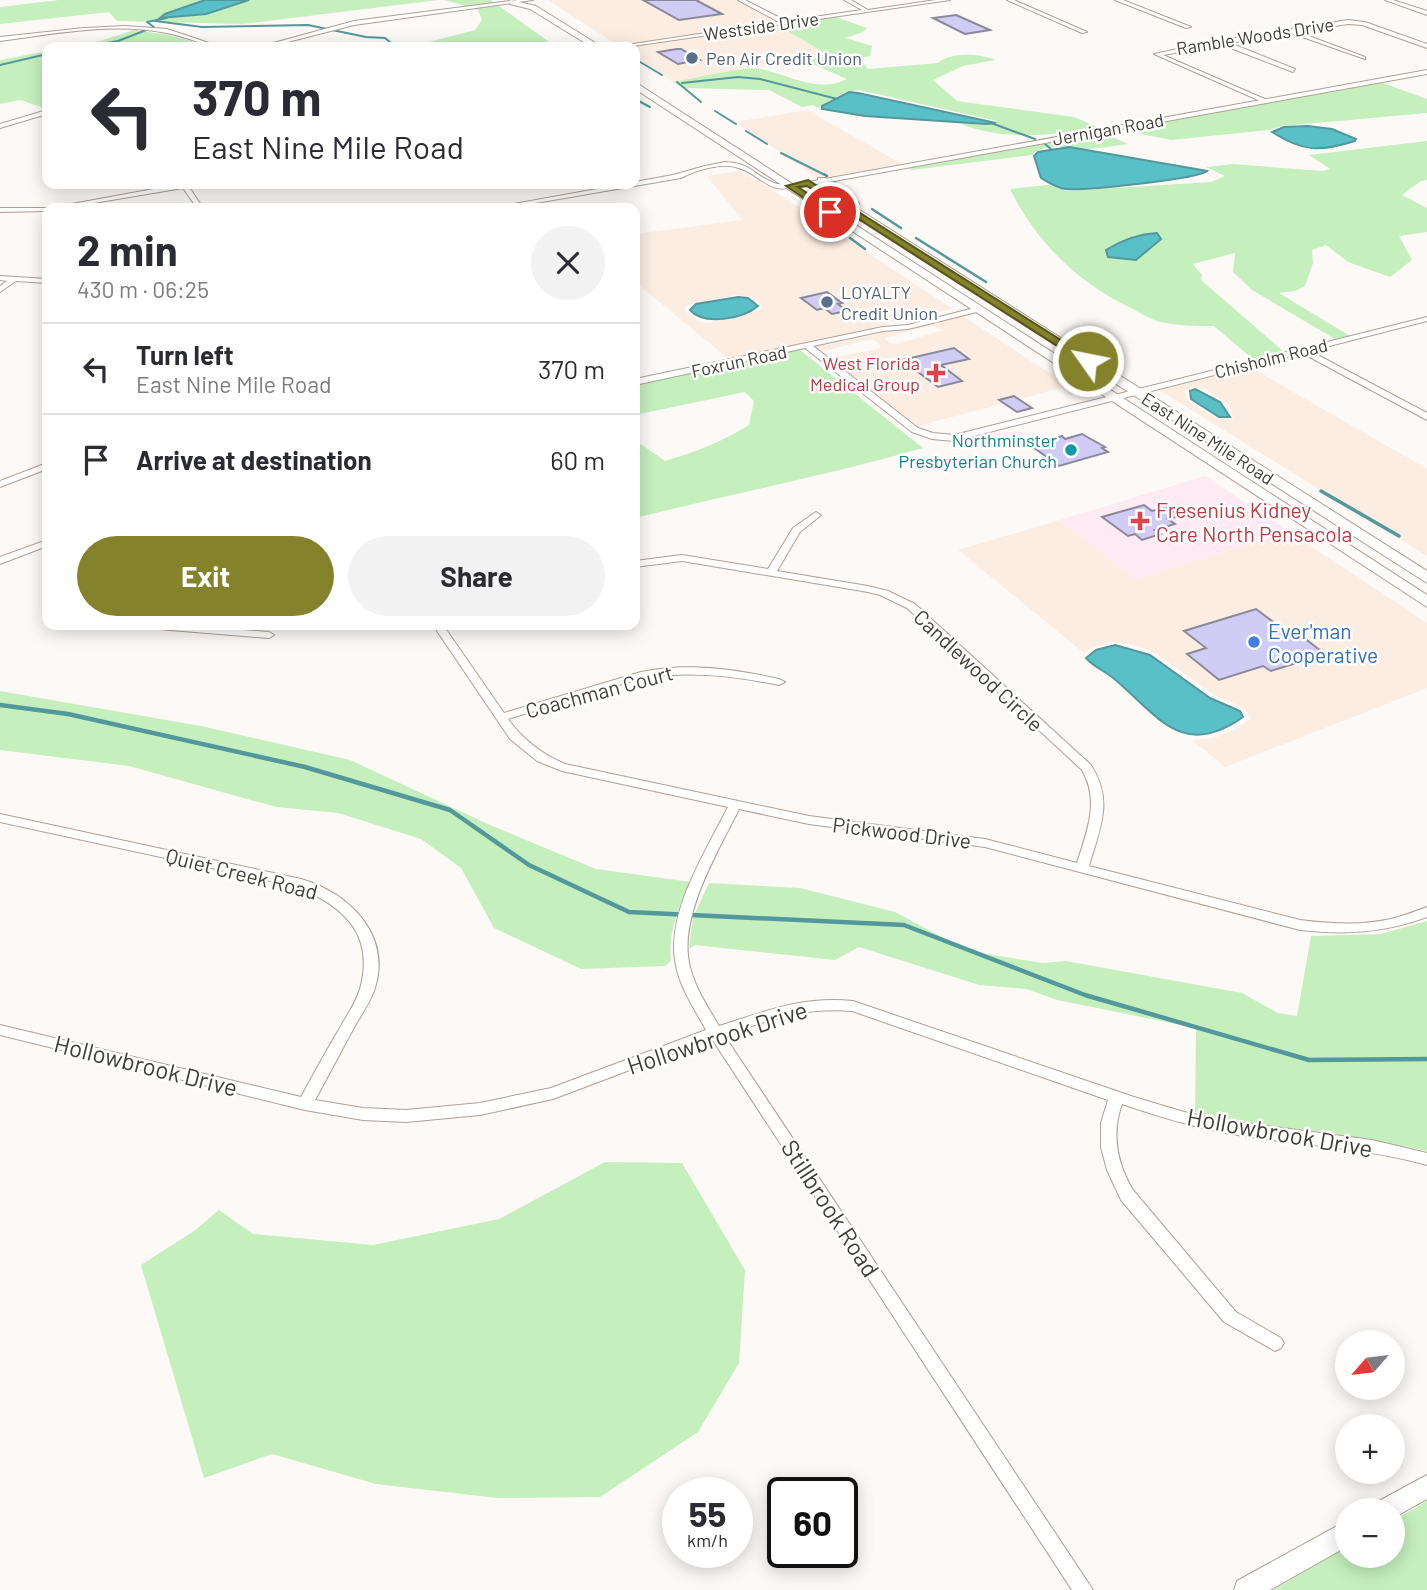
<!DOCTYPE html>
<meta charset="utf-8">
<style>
body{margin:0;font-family:Barlow,sans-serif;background:#f2f2f3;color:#2b2b33;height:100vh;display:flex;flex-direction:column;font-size:26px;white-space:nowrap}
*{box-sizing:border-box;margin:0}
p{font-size:23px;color:#7c7c81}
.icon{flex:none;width:38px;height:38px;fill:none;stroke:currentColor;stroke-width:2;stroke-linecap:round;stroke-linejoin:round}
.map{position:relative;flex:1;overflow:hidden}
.details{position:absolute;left:42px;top:203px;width:598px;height:427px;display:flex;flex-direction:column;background:#fff;border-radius:14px;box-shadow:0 4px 18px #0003}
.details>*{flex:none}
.hud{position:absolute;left:42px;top:42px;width:598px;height:147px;border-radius:14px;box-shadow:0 4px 18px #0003;background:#fff;color:#2b2b33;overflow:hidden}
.needle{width:46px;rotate:242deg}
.tools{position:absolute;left:1335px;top:1330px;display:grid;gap:14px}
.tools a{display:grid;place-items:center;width:70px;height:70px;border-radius:50%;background:#fff;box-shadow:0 4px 18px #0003;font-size:35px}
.speed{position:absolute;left:662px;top:1477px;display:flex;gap:14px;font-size:35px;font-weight:700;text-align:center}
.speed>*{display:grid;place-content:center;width:91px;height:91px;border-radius:50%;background:#fff;box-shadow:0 4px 18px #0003;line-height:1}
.speed small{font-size:18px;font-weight:400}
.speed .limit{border:4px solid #111;border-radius:10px;background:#fff;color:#111}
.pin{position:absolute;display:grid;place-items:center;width:60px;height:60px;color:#fff;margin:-30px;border:4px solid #fff;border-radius:50%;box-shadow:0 2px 7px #0007}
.me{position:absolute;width:77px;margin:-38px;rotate:303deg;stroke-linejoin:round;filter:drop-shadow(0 0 5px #0008)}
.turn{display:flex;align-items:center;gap:24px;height:147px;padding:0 35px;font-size:32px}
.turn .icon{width:91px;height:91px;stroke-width:2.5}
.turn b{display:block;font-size:49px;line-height:60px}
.round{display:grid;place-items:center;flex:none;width:74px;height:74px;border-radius:37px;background:#f2f2f3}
.head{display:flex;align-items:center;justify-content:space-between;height:119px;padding:0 35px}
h1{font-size:42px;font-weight:700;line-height:52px}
.cta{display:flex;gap:14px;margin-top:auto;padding:14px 35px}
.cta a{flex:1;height:80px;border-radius:42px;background:#84822b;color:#fff;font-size:28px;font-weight:700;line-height:80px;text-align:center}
.cta a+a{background:#f2f2f3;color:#2b2b33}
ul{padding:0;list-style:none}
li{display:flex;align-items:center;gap:21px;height:91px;padding:0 35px;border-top:2px solid #e1e1e2}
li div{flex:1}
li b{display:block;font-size:26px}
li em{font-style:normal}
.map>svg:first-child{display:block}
.built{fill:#fcede3;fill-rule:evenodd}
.medical{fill:#fdeaf3}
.green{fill:#c6efbe;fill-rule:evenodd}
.water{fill:#5ac0c7;stroke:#53989c;stroke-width:2}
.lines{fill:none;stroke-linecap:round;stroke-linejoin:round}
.stream-far3{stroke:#53989c;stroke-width:2}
.stream-far2{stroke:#53989c;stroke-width:2.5}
.stream-far1{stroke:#53989c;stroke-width:3.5}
.stream{stroke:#53989c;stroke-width:4.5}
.building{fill:#d0ccf5;stroke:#8a8899;stroke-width:2}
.minor-casing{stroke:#af9f93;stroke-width:2}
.tertiary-casing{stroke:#af9f93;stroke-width:2}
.primary-casing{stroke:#af9f93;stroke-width:2}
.minor{fill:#fff;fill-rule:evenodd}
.tertiary{fill:#fff;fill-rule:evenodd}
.primary{fill:#fff;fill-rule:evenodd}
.route{fill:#84822b;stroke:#56541c;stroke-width:2}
.service-dot{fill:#5c6f8a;stroke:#fff;stroke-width:2.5}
.health-dot{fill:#e0444e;stroke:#fff;stroke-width:2.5}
.culture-dot{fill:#0f9aa8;stroke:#fff;stroke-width:2.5}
.shop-dot{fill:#3f7fe0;stroke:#fff;stroke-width:2.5}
.labels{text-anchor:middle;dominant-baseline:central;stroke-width:5;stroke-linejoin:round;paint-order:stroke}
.far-street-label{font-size:18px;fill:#423c37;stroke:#fff}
.far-service-label{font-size:18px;fill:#4e5e75;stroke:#fff;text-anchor:start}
.far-health-label{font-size:18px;fill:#be3a42;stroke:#fff;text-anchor:end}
.far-culture-label{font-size:18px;fill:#0d838f;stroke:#fff;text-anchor:end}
.health-label{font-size:21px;fill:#be3a42;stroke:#fff;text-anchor:start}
.shop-label{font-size:21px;fill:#366cbe;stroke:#fff;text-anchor:start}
.street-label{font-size:21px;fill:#423c37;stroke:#fff}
.near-street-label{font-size:24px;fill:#423c37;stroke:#fff}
</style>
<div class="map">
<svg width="1427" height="1590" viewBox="0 0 1427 1590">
<rect width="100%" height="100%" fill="#fdf9f7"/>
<g class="built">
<path d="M548 0H736L780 23 619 46Z"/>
<path d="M777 25 829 56 673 82 635 57V47H624Z"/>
<path d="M807 110 902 164 820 179 735 122Z"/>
<path d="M739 171 771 189 953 309 898 319 877 328 730 360 635 282V234L742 220 707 176ZM736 295 753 297 762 306 761 309 747 315 707 323 698 321 685 311 686 306 695 303Z"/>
<path d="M963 316 1069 386 918 426 830 358 879 349 881 346 874 340H867L821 352 815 347ZM931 325 944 330 897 344 890 343 885 338Z"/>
<path d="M1250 367 1427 469V556L1159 390ZM1192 387 1205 389 1224 401 1230 407 1233 419H1217L1187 400 1185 390Z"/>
<path d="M1060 520 1135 579 1289 532 1427 623V688L1225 767 1192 740 1214 738 1233 731 1249 720 1250 716 1244 708 1215 695 1155 653 1135 645 1112 642 1093 647 1084 653 958 550Z"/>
</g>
<path class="medical" d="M1205 476 1289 532 1135 579 1060 520Z"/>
<g class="green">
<path d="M59 0H438L243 24 117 21 109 12 0 24V7Z"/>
<path d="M445 0H491L556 47H410L475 30 482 20 478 10Z"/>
<path d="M836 17 867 28 863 32 846 38 872 46 870 56 860 58 868 69 938 63C950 52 980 53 995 60L963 66 933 80 957 101 1074 117 1098 127C1055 136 1000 141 959 123L985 125 997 121 859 90 845 92 818 108 813 105 802 107 769 90 684 88 673 82C693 79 744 66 761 69 788 75 821 94 847 79L805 61 828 55 777 25Z"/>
<path d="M134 30 170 35 210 47H64L100 41Z"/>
<path d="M47 51V109L20 100 0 104V60Z"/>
<path d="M1380 82 1427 99V113L1283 126 1269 130 1171 140 1118 129Z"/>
<path d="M1102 132 1128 144C1114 146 1101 148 1087 149 1069 149 1046 142 1031 155L912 170 906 167Z"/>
<path d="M1427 141V180L1421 181 1402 195 1427 208V232L1399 236 1412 260 1390 277 1348 262 1326 245 1312 250 1313 263 1305 286 1295 291 1279 293 1350 336 1335 339 1252 290 1233 272 1235 253 1193 264 1202 275 1201 280 1284 352 1254 360 1214 326C1196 326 1178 326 1160 322 1150 319 1140 313 1131 308 1078 283 1036 242 1010 189L1048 185 1067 191 1211 182 1225 176 1206 167 1233 164 1323 171 1330 169 1309 155ZM1144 234H1157L1160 239 1136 260 1116 244Z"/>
<path d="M800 350 923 448C829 475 731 494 635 518V440L665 461C695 452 722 442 749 425L754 401 745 392 635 415V384Z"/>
<path d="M0 691 201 726 350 760 490 825 596 869 691 882C678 909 668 931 671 961L665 966 581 969 494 928 461 868 421 839 338 813 276 807 129 766 0 750Z"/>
<path d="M709 883 800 888 895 912 968 951 1043 963 1066 961 1242 993 1278 1013 1297 1016 1311 936 1381 934 1427 921V1151L1325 1132 1250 1124 1195 1112 1196 1028 1057 1000 1026 989 979 985 859 947 835 960 695 945 689 949 693 917Z"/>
<path d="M605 1162 682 1163 745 1270 739 1363 698 1432 600 1497 497 1498 376 1484 272 1454 204 1478 141 1265 194 1231 219 1210 253 1234 373 1245 499 1219Z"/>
<path d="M1427 1501V1590H1273L1347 1547 1348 1556H1393V1521Z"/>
</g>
<g class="water">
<path d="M205 0H249L206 14 160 18 165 14Z"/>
<path d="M849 92 858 93 996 123 986 124 865 116 822 109V106Z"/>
<path d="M1308 126 1332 129 1356 139 1355 141C1320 152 1303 152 1272 132L1284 127Z"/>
<path d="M1069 147 1207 171C1198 179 1082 191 1066 189 1056 188 1048 182 1041 178L1034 156 1038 152Z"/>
<path d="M1157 233 1161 239 1136 260 1108 257 1106 250C1122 240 1139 234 1157 233Z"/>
<path d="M738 297 748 298 758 306C743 319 704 326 690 310L696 304Z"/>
<path d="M1195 389 1220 402 1230 417H1219L1191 399 1190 391Z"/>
<path d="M1115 645 1150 655 1210 698 1240 711 1243 717C1181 761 1157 714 1112 677 1103 670 1094 667 1086 658L1096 650Z"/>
</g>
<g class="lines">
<g class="stream-far3">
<path d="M155 21 202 27 308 25 366 37 385 38 396 47"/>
<path d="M85 47 118 41 154 27 147 22 167 18"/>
<path d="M635 59 662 75"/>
<path d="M0 65 47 54"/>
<path d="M677 82 701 102"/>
<path d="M682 83 738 77 760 79 837 99"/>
<path d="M635 99 650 107"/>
<path d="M715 111 736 124"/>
<path d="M991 123 1035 139"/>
<path d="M746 131 767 144"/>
<path d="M1044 143 1052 150"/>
<path d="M781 153 827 176"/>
</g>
<g class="stream-far2">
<path d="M824 174 827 176"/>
<path d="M835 182V184"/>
<path d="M872 209 901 228"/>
<path d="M822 220 832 226"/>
<path d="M850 238 865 249"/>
<path d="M916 238 986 282"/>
</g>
<path class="stream-far1" d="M1321 491 1399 536"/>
<path class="stream" d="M0 705 68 714 305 767 450 810 529 865 629 912 904 925 1085 995 1309 1060 1427 1059"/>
</g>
<g class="building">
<path d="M643 0H696L722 14 679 20Z"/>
<path d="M956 15 990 30 965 34 933 18Z"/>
<path d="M677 49H681L700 60 678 64 658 52Z"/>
<path d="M827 292 842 303 838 304 847 311 832 314 824 308 817 310 801 298Z"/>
<path d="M954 348 969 359 941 365 962 381 938 387 902 360Z"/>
<path d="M1014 396 1032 408 1017 412 999 400Z"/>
<path d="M1082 434 1105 447 1102 448 1108 452 1059 466 1033 447 1062 436 1065 439Z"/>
<path d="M1144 505 1152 511 1167 507 1180 516 1168 519 1175 524 1155 530 1161 534 1142 540 1135 534 1128 536 1102 517Z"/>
<path d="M1256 609 1292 636 1299 634 1325 654 1271 671 1263 666 1219 680 1187 654 1206 648 1184 631Z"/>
</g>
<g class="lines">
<g class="minor-casing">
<g id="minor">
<path d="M518 0H533L354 25 268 47H259L354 21Z"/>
<path d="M738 0H745L786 21 862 10 844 0H851L868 10 936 0H950L626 47H613L779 22Z"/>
<path d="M1007 0H1014L1087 32 1082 33Z"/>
<path d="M1115 0H1123L1191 27 1186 28Z"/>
<path d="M1385 0H1393L1427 11V15Z"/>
<path d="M1348 20 1365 22 1427 44V48L1362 25 1348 24 1298 32 1365 57V59L1291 33 1230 43 1295 69 1293 72 1223 45 1163 55 1267 100 1265 103 1154 54 1222 40Z"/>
<path d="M125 26 167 29 221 47H213C198 42 182 36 167 33 112 22 54 34 0 41V37L84 28Z"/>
<path d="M47 110V114L0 128V124Z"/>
<path d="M725 162C751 163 752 174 772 182 779 186 787 183 793 186 771 196 759 174 739 168 722 162 696 170 681 178L507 208H492L625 184H635V182L673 175 705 166Z"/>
<path d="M181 184H196L189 187 203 208H197L183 188 64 208H47V211L0 212V208H50Z"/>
<path d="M0 276 47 279V283L16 281 0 292V286L7 281 0 280Z"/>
<path d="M978 307 982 309 981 311 908 329 883 331 813 346 918 428 933 433 954 435 1427 317V321L1310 351 1427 413V420L1302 353 954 441 932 439 912 432 805 348 635 385V379L883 327 908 325Z"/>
<path d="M47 463V469L0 487V481Z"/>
<path d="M816 512 821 515 800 532 777 571 868 586 888 591 915 604 1091 765C1114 801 1100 828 1089 866L1300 920C1332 924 1364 926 1395 918 1406 915 1416 911 1427 907V917C1385 933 1344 935 1300 930L985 847 809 824 739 809C718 852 677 918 690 967 695 988 708 1007 719 1026 767 1011 801 996 853 1001L1134 1097 1184 1112 1230 1121 1372 1140 1427 1153V1165C1362 1147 1296 1145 1231 1134 1193 1127 1157 1116 1122 1104 1111 1135 1117 1163 1133 1190L1236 1312 1281 1338 1284 1343 1281 1348 1275 1351 1224 1322 1121 1200 1107 1170 1101 1147V1123L1108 1100 852 1011C803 1007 770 1020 724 1035L1093 1590H1072L712 1039 553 1099 480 1115 406 1122 363 1120 305 1110 0 1035V1025L301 1097C313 1075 325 1053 338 1031 345 1018 356 1003 360 989 375 934 344 907 298 887L0 822V814L301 879C350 893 393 936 374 991 370 1002 362 1014 356 1024 342 1049 329 1075 315 1100L363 1108 406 1110 480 1103 551 1088 706 1030C694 1008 678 985 675 960 667 911 707 849 728 807L562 771 537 761 510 739 433 625H443L504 713 641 672C687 662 734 669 779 679L785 682 779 685C734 676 692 671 646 677L508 719C523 740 542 754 565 764L809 816 985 839 1077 863C1087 831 1100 801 1082 770L907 608 880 595 868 592 682 561 635 567V561L682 555 768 569 793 528Z"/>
<path d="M47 540V546L0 564V557Z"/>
<path d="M141 625H183L269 632 274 635 269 638 146 628Z"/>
</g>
</g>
<g class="tertiary-casing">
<g id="tertiary">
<path d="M1427 70V74L790 189 786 186Z"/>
<path d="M1427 1475V1499L1393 1518V1510H1373L1377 1502Z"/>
<path d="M1348 1520V1546L1270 1590H1234L1237 1581Z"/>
</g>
</g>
<g class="primary-casing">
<g id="primary">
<path d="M510 0 536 6 597 44 590 46 530 9 510 4Z"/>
<path d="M635 82 1427 595V607L635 89Z"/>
<path d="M818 178H826L828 182 858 202 859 204 855 207 1427 571V583L835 204 834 202 839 199 819 186Z"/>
</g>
</g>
<use href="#minor" class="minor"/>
<use href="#tertiary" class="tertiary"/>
<use href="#primary" class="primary"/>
</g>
<path class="route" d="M808 180 1091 359 1093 361 1084 363 807 186 798 187 833 210V214H827L786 186Z"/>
<g class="service-dot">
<circle cx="692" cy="58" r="7"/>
<circle cx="827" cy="302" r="7"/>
</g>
<g class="health-dot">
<path d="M932.5 362.5h7v7h7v7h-7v7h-7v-7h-7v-7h7z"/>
<path d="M1136.5 510.5h7v7h7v7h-7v7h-7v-7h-7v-7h7z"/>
</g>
<circle class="culture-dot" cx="1071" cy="450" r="7"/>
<circle class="shop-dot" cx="1254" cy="642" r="7"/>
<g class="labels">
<g class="far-street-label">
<text transform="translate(761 26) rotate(-8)">Westside Drive</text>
<text transform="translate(1255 36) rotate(-9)">Ramble Woods Drive</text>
<text transform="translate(1108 129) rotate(-10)">Jernigan Road</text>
<text transform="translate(1271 358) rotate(-14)">Chisholm Road</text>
<text transform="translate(739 361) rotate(-12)">Foxrun Road</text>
<text transform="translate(1208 438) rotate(33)">East Nine Mile Road</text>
</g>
<g class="far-service-label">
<text x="706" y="58">Pen Air Credit Union</text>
<text x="841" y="292">LOYALTY<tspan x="841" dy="21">Credit Union</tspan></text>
</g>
<g class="far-health-label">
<text x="920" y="363">West Florida<tspan x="920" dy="21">Medical Group</tspan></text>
</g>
<g class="far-culture-label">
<text x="1057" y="440">Northminster<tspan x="1057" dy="21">Presbyterian Church</tspan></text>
</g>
<g class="health-label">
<text x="1156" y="509">Fresenius Kidney<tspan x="1156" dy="24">Care North Pensacola</tspan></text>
</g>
<g class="shop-label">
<text x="1268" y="630">Ever'man<tspan x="1268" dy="24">Cooperative</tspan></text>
</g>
<g class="street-label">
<text transform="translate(979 670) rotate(43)">Candlewood Circle</text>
<text transform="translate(599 691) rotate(-15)">Coachman Court</text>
<text transform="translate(902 832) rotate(7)">Pickwood Drive</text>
<text transform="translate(242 873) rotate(14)">Quiet Creek Road</text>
</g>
<g class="near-street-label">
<text transform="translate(717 1037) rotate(-18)">Hollowbrook Drive</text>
<text transform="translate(146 1065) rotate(14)">Hollowbrook Drive</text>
<text transform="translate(1280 1132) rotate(10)">Hollowbrook Drive</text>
<text transform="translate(831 1208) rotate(57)">Stillbrook Road</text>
</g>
</g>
</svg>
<div class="tools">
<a><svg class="needle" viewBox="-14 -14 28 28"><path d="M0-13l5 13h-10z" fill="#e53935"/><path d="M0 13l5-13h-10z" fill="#7c7c81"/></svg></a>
<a>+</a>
<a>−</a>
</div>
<div class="speed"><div>55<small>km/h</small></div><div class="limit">60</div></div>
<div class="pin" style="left:830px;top:212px;background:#d93025"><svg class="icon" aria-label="arrive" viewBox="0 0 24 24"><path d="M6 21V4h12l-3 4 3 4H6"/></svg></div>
<svg class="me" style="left:1088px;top:361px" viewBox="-20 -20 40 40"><circle r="17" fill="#84822b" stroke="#fff" stroke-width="3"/><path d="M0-11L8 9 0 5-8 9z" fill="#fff"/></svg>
<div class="hud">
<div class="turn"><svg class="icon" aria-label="left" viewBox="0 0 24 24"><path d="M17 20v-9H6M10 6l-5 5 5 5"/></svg><div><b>370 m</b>East Nine Mile Road</div></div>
</div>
<section class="details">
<div class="head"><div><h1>2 min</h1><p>430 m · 06:25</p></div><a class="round"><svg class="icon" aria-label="close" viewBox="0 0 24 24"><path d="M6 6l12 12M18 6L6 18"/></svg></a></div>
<ul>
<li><svg class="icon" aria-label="left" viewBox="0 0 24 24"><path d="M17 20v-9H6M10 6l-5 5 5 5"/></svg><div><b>Turn left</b><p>East Nine Mile Road</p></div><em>370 m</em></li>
<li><svg class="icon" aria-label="arrive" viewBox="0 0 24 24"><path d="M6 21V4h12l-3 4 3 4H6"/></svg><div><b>Arrive at destination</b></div><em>60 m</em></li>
</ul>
<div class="cta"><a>Exit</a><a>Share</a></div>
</section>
</div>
